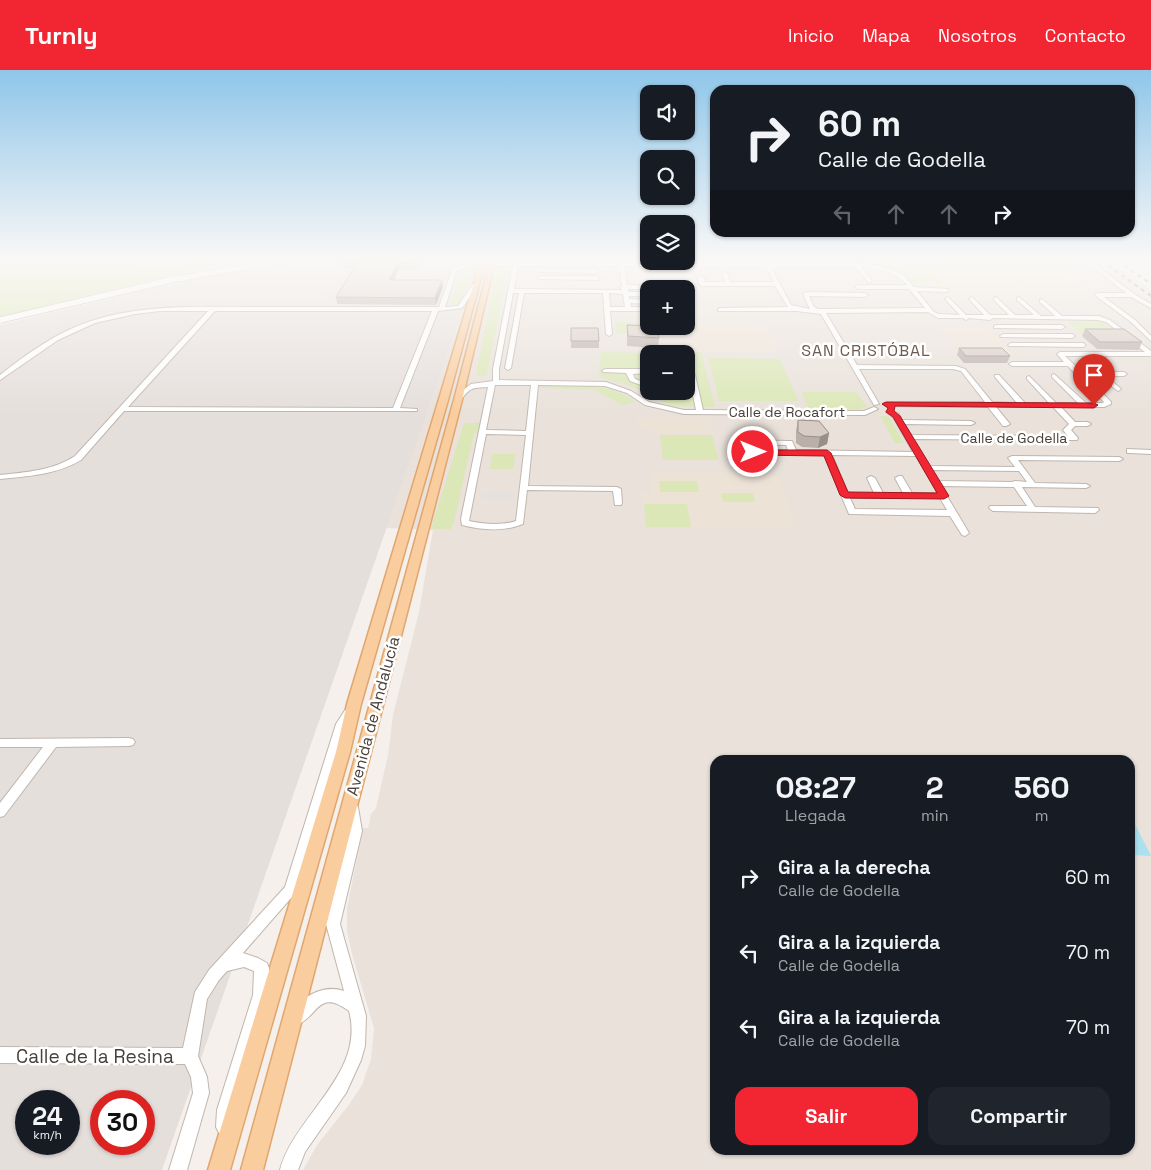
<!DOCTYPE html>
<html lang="es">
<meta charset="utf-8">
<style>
body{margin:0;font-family:"Space Grotesk",sans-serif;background:#20242c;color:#f1f3f6;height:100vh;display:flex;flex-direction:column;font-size:19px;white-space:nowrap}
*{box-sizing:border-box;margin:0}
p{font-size:16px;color:#9ea1a6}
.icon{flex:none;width:28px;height:28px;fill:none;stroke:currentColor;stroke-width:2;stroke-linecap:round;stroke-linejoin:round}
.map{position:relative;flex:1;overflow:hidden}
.sheet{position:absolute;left:710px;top:685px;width:425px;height:400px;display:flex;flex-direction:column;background:#171b24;border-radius:15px;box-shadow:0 1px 4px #0004}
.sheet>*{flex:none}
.banner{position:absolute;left:710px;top:15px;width:425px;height:152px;border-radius:15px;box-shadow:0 1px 4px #0004;background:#171b24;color:#f1f3f6;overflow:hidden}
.fabs{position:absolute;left:640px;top:15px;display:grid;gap:10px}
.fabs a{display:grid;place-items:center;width:55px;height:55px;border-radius:10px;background:#171b24;box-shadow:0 1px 4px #0004;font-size:25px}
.speed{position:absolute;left:15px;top:1020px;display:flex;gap:10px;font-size:25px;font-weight:700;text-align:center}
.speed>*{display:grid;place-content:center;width:65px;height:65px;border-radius:50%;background:#171b24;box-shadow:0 1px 4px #0004;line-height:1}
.speed small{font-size:12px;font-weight:400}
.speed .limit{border:8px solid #d22;background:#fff;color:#111}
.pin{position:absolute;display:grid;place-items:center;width:42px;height:42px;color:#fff;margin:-51px -21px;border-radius:50% 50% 50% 0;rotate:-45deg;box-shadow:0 0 5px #0007}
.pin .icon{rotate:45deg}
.me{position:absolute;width:55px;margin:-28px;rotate:90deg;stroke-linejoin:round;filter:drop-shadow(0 0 4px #0008)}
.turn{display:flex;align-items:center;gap:18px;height:105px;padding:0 25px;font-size:22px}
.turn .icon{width:65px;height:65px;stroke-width:2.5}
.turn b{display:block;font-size:35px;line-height:42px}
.lanes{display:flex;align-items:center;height:48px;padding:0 25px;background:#0003;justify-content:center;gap:25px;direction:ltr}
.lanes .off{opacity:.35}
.eta{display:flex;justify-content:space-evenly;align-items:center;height:85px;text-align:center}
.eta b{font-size:30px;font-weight:700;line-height:35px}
.button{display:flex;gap:10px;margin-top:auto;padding:10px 25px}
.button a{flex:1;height:58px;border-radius:15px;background:#f22532;color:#fff;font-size:20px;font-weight:700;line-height:58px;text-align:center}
.button a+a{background:#20242c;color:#f1f3f6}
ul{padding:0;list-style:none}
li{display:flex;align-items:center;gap:15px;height:75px;padding:0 25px}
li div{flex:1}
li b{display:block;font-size:19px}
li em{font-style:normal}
header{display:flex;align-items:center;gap:30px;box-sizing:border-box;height:70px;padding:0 25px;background:#f22532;color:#fff}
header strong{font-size:24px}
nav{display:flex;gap:28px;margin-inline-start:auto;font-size:18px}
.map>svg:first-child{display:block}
.residential{fill:#e9e1da;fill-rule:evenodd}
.industrial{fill:#e5dfdc;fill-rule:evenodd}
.education{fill:#ede2d6}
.green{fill:#dbe7b6}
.parking{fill:#e4e1df}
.water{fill:#abe1ee}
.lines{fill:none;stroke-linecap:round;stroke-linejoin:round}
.minor-casing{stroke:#c0b6ae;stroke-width:2}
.major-casing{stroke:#e0a66e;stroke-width:3}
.minor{fill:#fff;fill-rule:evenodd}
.major{fill:#facd9f;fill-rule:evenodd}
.rail{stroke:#999;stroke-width:2;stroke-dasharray:4 4;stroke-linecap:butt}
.minor-bridge-casing{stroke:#c0b6ae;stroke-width:7;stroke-linecap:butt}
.major-bridge-casing{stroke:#e0a66e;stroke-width:8;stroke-linecap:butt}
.minor-bridge{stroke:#fff;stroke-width:5.5}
.major-bridge{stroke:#facd9f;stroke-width:7}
.wall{fill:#bbafa9}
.shaded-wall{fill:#988f89}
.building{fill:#d9ccc4;stroke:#988f89}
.route{fill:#f22532;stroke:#9d1820}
.labels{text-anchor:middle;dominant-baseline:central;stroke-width:5;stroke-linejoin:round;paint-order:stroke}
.far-street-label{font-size:14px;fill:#494039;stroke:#fff}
.far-quarter-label{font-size:16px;letter-spacing:1px;fill:#6c5b51;stroke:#fff}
.street-label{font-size:16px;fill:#494039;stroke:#fff}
.near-street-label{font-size:19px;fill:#494039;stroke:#fff}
</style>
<header>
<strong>Turnly</strong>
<nav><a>Inicio</a><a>Mapa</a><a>Nosotros</a><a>Contacto</a></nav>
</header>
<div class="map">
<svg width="1151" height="1100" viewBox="0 0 1151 1100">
<rect width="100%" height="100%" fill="#f5f0eb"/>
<path class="residential" d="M480 191H1110L1151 220V1100H303L317 1075 348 1036 362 1015 371 989 374 958 352 884 347 861V838L363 758H368L371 744 376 738 388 685 393 645 419 542 433 460 386 458ZM649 219H686V256H649ZM649 284H686V321H649ZM715 690H1130V1080H715Z"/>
<path class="industrial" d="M310 191H480L162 1100H0V255L183 211 236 200ZM26 1031H69V1074H26ZM101 1031H144V1074H101Z"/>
<g class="education">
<path d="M921 191H1034L1065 197 1087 223 951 222Z"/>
<path d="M686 255H765L776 282H692Z"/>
<path d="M942 258H987L1012 284H963Z"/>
<path d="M637 347H710L714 364H652L651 360H638Z"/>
<path d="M651 402H766L779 407 795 458 646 457 644 431H641L640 423H653Z"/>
</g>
<g class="green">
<path d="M500 191H920L946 218 939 217 935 213H915L894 200 864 193Z"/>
<path d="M0 193 188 196 223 193 0 247Z"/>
<path d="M476 196 461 231 457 235 450 234 462 199Z"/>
<path d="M497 196 504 197 509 200 486 306 476 305Z"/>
<path d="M1066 251 1103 252 1121 266 1082 265Z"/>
<path d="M615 252 649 253V256H684L686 264H616Z"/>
<path d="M601 282 680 284H649V321H686V284L701 282 715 337 671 336 629 315 599 307Z"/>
<path d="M708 288 780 289 798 331H719Z"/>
<path d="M550 316C580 316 610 312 635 332L623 335 594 320 539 318Z"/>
<path d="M802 322H856L867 337 859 339H809Z"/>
<path d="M880 346 889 347 904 373H895Z"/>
<path d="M464 353H480L478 363H474L454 452 451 459H431Z"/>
<path d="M660 365H712L719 390H663Z"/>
<path d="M492 384H515L513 399H490Z"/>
<path d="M659 411H697L699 422H660Z"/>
<path d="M721 423H753L755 432H723Z"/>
<path d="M644 434H687L691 457H646Z"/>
</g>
<g class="parking">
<path d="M304 191H345L342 200H299L300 197H285L282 200 253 198Z"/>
<path d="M340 203H352L332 236H317Z"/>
<path d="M396 205H424L444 211 443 217H390Z"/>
<path d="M488 421H511L510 431H487L482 428 483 424Z"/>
</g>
<path class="water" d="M1130 753 1135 754 1151 786 1132 785 1130 781Z"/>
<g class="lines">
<g class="minor-casing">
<g id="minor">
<path d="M1085 191H1091L1134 224 1151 234V238L1131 227H1104L1135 250 1151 266V271L1131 252 1096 226 1095 225 1098 223H1126Z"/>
<path d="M475 192 868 194 890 199 904 205 914 217 948 219V221L946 222 917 221 934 242 939 244 960 245 945 229 948 227 966 245H984L969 229 972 227 990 245H1009L994 230V228L996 227 1015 245H1034L1017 230V228L1019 227 1041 246H1055L1040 232V230L1042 229 1062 246H1099L1110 250 1151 281V286H1065L1082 302H1124L1127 304 1124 306H1106L1120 318 1121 319 1118 321 1098 306H1086L1111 332V334L1104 337H1061L1075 352H1087L1091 354 1087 356H1075L1071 360 1078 368 1077 370 913 369 929 396 1015 397 1008 388 1012 386 1119 387 1123 389 1119 391 1018 390 1035 413 1086 414 1090 416 1086 418 1022 417 1035 437 1098 438 1099 440 1095 443 993 441 989 438 990 436H1027L1014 417 941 416 969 463 965 466 962 465 950 446 849 444 824 385 753 384H750V380H788L786 375 742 374 738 372 742 370 789 371H792L796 380 913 382 893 347 886 342 890 340 899 344 902 350 971 351 975 353 971 355 904 354 911 365 1068 366 1063 360 1069 354 1053 337H996L1010 354 1006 356H1003L988 337 886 336 883 334 884 333 985 332 961 301 953 299H859L879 334 874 335 821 244 797 241H718V239L720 238 788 237 775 216H702L699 214 698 208 701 206 704 208V212H725L722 204 725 202 728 204 730 212H774L766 197 624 196 627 215 693 216 696 218 693 220 628 219V222H649V226H629V229L649 230V234L630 233 631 237H649V241H610L612 264 609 266 606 264 603 223H524L511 298 508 300 505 298 519 223H513L499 299V310L606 312 631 321 649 332 684 340H696L689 306 686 305V301L695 305 703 340 864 341 874 337 878 339 865 345 684 344 645 335 627 323 605 316 538 315 528 416 617 417 621 419 622 433 621 435H615L613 421 527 420 523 454C503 462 482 460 462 455L461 449 488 317C471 318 471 317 460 331L455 330 462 321 471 314 493 311V299L513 196H475L457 200 445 237 458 236 473 214H477L478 215 462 238 438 241 400 338 417 339V341H124L81 390C56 405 28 406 0 409V405C26 402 52 401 75 386L208 241H160L135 244 95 253 58 270 0 310V305C28 283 57 262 91 251 143 234 198 237 253 237 315 237 377 237 439 237L453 198ZM518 196H619L622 216 620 217 622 220 514 219ZM771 197H856L869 213 872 211 861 197C878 198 896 202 907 215H858L855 217 858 219H909L925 238 818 239 814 237 809 226 865 227 868 225 865 223 806 222 803 224 810 239 791 235ZM609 223 623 224 625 237H610ZM215 241H432L393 338 128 337ZM928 242 938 248H963L966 250 969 248 990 250 993 248 1098 250 1106 252 1145 282H1060L1057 284 1064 292H1012L1009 294 1012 296H1068L1076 305 1078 306 1104 332 1103 333H1086L1054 304 1052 305V307L1078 333H1056L1029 306 1027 307V309L1049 333H1025L999 305H995V307L1017 333 992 332 965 299 956 296 857 295 826 243ZM495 315H531L526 361 486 360ZM486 364 526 365 516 451C501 456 484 454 469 451ZM832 385 916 386 938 423H912L902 406H899L895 408 903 423H883L875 408 871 406 867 408 874 423H848ZM932 400 1019 401 1027 412 1015 411 1012 412 938 411ZM850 428H940L947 440 855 439Z"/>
<path d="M542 199H597L600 201 597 203 540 202Z"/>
<path d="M540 206H597L600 208 597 210 538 209 537 208Z"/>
<path d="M996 255H1062L1065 257 1062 259 994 258V256Z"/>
<path d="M1003 264H1072L1075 266 1072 268 1001 267 1000 266Z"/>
<path d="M1011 273H1083L1086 275 1083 277 1009 276 1008 275Z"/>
<path d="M605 299H649V303L633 304 635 309 649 314V318L630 311 626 303 603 302 602 301Z"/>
<path d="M1127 379 1151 380V384L1130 383H1127Z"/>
<path d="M349 639 353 640 355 643 348 654 298 820 243 883 258 888 267 893 269 898V925L233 1040 234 1057 231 1063 225 1066 219 1063 216 1057 217 1040 253 925 254 901 244 897 227 901 219 910 207 929 198 986 207 1007 209 1023 187 1100H169L193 1023 191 1007 185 994 0 993V977L183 978 195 922 209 900 285 817 336 654 345 640Z"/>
<path d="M129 668 133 669 135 672 133 675 129 676 56 677 4 746 0 747V733L43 677H0V669Z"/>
<path d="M352 732 356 734 358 737 362 761 340 854 366 946 365 976 361 990 346 1023 305 1082 298 1100H280C294 1046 366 1004 349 941 317 918 319 947 295 956L289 954 287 949C296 929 323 913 344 921L326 854 350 761 346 737 348 734Z"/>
</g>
</g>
<g class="major-casing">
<g id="major">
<path d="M477 203 482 204 448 330 361 634 350 682 230 1100H208L336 682 347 634Z"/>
<path d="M487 203 492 204 462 330 263 1100H241L454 330Z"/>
</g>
</g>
<use href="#minor" class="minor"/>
<use href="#major" class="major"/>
<g class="rail">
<path d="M1102 191 1151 226"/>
<path d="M1118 191 1151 214"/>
</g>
<g class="minor-bridge-casing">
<path id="minor-bridge" d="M0 250 175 209 281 191"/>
</g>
<g class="major-bridge-casing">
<g id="major-bridge">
<path d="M479 204 483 191"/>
<path d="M489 204 492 191"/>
</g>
</g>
<use href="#minor-bridge" class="minor-bridge"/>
<use href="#major-bridge" class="major-bridge"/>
</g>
<g class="wall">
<path d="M342 191H419V199H399L394 210 443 217 436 235 337 234 336 227 354 198 343 199Z"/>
<path d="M627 255 659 268 658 278 627 276Z"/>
<path d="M571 258 599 271V278H571Z"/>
<path d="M1085 259 1142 272 1139 280 1097 279 1082 266Z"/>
<path d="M959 278 1010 286 1007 293H964L957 285Z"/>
<path d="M658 279H690L693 290 692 298H686V284H658Z"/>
<path d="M798 350 829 363 827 374 818 378 802 377 796 373V361Z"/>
</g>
<g class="shaded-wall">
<path d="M398 193 399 199 390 217 389 210Z"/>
<path d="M442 210 443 217 436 235 435 228Z"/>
<path d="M829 363 827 374 818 378 820 367Z"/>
</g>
<g class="building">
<path d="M342 191H418V192L398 193 389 210H442L435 228 336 227 358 192H342Z"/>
<path d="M627 255 656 256 659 268 628 266Z"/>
<path d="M571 258H598L599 271H571Z"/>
<path d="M1085 259H1124L1142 272H1100Z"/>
<path d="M959 278H1002L1010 286H966Z"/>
<path d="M658 279H690L693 290H686V284H659Z"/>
<path d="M798 350 819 351 829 363 820 367 804 366 798 362Z"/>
</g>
<linearGradient id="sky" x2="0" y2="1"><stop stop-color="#8fc6ea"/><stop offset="0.55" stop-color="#faf8f6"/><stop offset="1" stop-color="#faf8f6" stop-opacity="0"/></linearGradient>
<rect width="1151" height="345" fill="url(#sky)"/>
<path class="route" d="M886 332 1094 333 1098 335 1094 338 895 336 894 341 900 346 949 426 944 429 845 428 840 425 824 386 753 385 749 382 753 380H827L831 383 848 422 937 423 893 347 886 342 888 338 882 334Z"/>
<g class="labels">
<g class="far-street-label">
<text x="787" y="342">Calle de Rocafort</text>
<text x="1014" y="368">Calle de Godella</text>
</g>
<g class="far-quarter-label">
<text x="866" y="280">SAN CRISTÓBAL</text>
</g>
<g class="street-label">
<text transform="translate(373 646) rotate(-75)">Avenida de Andalucía</text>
</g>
<g class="near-street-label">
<text x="95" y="986">Calle de la Resina</text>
</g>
</g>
</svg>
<div class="fabs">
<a><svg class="icon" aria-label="sound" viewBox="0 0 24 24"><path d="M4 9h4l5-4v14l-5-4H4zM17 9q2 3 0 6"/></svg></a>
<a><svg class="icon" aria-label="search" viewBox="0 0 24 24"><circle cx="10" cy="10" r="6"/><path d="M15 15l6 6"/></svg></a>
<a><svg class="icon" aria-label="layers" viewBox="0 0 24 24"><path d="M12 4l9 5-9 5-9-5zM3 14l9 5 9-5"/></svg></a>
<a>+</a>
<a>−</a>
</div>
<div class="speed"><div>24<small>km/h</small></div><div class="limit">30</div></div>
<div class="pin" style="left:1094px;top:335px;background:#d93025"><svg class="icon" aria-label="arrive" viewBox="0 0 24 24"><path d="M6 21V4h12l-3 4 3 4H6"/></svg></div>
<svg class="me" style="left:753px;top:382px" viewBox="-20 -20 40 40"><circle r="17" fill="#f22532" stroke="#fff" stroke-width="3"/><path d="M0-11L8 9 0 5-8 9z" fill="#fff"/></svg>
<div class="banner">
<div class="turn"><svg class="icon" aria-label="right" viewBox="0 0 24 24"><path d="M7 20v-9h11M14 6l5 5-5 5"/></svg><div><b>60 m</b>Calle de Godella</div></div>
<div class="lanes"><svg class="icon off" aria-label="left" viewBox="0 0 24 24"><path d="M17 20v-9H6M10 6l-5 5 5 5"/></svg><svg class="icon off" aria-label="ahead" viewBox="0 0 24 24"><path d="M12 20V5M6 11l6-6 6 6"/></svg><svg class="icon off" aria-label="ahead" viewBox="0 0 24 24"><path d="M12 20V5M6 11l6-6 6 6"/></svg><svg class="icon" aria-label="right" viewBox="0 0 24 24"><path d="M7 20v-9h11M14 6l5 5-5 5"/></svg></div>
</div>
<section class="sheet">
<div class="eta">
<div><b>08:27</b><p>Llegada</p></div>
<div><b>2</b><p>min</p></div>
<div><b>560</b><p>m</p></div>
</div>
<ul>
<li><svg class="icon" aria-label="right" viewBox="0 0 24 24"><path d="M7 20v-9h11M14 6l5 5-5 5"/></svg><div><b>Gira a la derecha</b><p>Calle de Godella</p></div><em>60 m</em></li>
<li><svg class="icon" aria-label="left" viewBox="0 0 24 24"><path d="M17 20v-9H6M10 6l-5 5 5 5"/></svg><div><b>Gira a la izquierda</b><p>Calle de Godella</p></div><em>70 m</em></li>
<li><svg class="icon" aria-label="left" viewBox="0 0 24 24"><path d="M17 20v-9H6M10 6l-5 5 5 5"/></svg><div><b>Gira a la izquierda</b><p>Calle de Godella</p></div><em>70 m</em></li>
</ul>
<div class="button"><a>Salir</a><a>Compartir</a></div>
</section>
</div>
